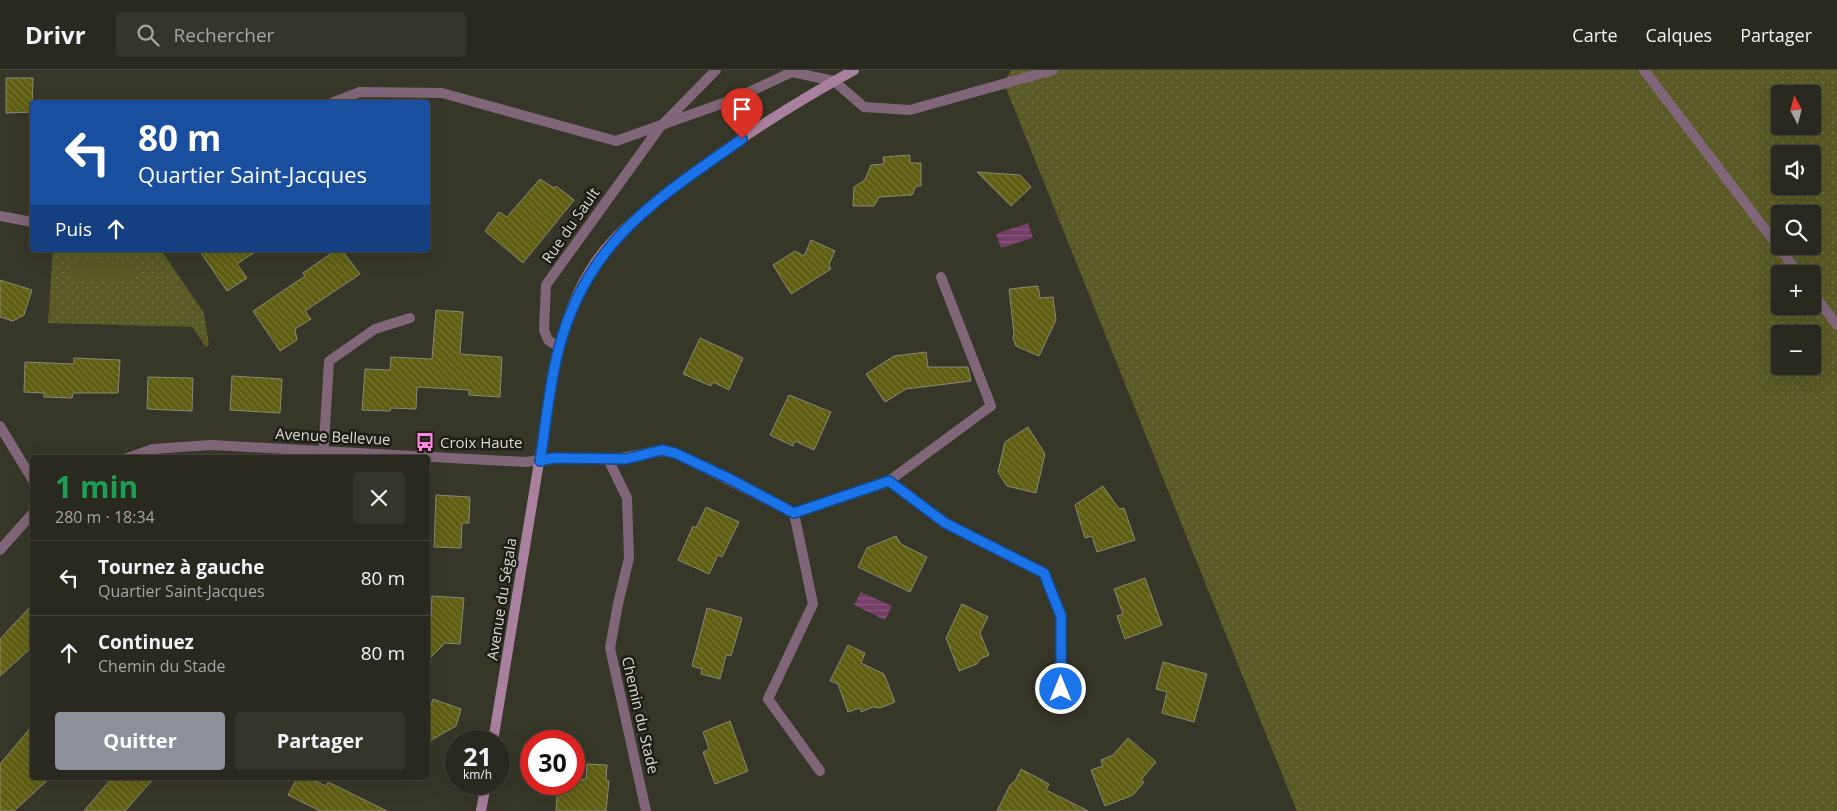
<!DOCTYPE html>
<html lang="fr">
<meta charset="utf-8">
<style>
body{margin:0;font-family:"Open Sans",sans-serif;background:#35352c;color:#f1f3f6;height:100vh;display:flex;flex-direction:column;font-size:19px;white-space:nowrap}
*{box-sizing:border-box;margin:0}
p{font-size:16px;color:#a5a6a4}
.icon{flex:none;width:28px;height:28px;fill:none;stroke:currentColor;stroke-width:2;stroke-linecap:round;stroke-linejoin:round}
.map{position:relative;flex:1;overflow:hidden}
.drawer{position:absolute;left:30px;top:385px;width:400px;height:325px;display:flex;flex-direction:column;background:#29291f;border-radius:5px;box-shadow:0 5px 20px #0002,0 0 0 1px #45453d}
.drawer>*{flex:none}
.guide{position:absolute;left:30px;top:30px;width:400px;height:152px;border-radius:5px;box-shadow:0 5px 20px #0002,0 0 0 1px #45453d;background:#1a4fa0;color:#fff;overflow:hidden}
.needle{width:32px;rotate:353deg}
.buttons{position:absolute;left:1771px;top:15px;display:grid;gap:10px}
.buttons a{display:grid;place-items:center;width:50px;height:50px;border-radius:5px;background:#29291f;box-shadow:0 5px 20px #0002,0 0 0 1px #45453d;font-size:25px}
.speed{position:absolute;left:445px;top:660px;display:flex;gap:10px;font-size:25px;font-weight:700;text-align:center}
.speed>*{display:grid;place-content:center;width:65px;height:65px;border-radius:50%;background:#29291f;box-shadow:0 5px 20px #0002,0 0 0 1px #45453d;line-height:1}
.speed small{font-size:12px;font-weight:400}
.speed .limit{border:8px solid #d22;background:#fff;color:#111}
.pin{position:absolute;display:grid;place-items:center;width:42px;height:42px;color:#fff;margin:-51px -21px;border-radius:50% 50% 50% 0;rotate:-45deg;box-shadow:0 0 5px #0007}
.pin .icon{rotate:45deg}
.me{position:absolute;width:55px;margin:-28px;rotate:0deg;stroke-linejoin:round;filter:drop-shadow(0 0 4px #0008)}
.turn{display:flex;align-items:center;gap:18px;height:105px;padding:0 25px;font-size:22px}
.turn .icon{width:65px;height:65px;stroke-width:2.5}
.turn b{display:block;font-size:35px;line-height:42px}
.then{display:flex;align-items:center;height:48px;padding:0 25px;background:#0003;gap:10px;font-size:19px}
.round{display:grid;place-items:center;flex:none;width:52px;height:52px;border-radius:5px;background:#35352c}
.headline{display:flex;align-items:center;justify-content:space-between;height:85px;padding:0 25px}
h1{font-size:30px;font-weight:700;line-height:38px;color:#1e9e55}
.action{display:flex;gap:10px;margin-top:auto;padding:10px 25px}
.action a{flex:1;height:58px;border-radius:5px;background:#8c9099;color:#fff;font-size:20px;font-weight:700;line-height:58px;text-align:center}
.action a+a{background:#35352c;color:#f1f3f6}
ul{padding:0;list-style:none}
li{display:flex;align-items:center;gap:15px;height:75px;padding:0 25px;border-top:1px solid #45453d}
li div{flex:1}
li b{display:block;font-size:19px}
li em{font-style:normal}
header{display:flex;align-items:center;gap:30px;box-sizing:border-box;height:70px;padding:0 25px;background:#29291f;border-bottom:1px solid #45453d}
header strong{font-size:24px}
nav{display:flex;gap:28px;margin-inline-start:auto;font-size:18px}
.search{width:350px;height:45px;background:#35352c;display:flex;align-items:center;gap:12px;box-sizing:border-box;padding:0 18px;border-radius:5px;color:#a5a6a4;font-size:19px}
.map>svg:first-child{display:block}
.green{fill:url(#green-dots);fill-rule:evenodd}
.pitch{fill:#595a25}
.water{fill:url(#water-rules)}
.building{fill:url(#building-back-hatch);stroke:#878877}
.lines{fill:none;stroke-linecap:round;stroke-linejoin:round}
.street{stroke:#806678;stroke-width:10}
.secondary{stroke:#a9809d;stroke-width:10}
.route-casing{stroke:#114b97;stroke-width:12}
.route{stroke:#1a73e8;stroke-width:9}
.labels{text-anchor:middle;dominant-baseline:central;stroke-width:5;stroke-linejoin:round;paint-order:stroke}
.street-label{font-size:15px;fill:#dadad2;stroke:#1e1e17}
.poi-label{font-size:15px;fill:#dadad2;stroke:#1e1e17;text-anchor:start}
</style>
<header>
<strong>Drivr</strong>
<div class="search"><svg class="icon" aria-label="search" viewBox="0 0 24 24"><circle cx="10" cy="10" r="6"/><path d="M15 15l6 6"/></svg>Rechercher</div>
<nav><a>Carte</a><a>Calques</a><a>Partager</a></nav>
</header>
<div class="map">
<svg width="1837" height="741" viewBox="0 0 1837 741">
<defs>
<pattern id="green-dots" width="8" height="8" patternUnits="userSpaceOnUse" patternTransform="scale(1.25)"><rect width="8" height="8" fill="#595a25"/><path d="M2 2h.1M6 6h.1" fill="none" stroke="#707144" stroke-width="1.8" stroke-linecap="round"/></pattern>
<pattern id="water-rules" width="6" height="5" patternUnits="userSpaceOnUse" patternTransform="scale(1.25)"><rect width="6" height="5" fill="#753e67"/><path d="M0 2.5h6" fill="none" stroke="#88597c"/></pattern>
<pattern id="building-back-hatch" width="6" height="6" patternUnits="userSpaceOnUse" patternTransform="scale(1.25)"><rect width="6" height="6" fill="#5e5e11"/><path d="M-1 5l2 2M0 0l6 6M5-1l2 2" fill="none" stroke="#747433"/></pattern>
</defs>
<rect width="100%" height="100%" fill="#373729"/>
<g class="green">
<path d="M1011 0H1837V741H1297L1004 13ZM1780 24H1812V56H1780ZM1780 84H1812V116H1780ZM1780 144H1812V176H1780ZM1780 204H1812V236H1780ZM1780 264H1812V296H1780Z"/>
<path d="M53 180H161L204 243 209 275 206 277 192 257 48 253Z"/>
</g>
<path class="pitch" d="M72 192 133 193V208H72Z"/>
<g class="water">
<path d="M1028 153 1033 168 1001 178 996 164Z"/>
<path d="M861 522 892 536 885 550 854 535Z"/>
</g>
<g class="building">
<path d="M6 8H33L32 42 6 43Z"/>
<path d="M910 85V93H921V116H916L912 125 879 127 874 136H853L854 117 865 110 871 95 884 94 883 87Z"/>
<path d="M977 102 1020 105 1031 117 1011 136Z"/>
<path d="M540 109 554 118 556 116 574 130 523 193 485 161 499 142 507 147Z"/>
<path d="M811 170 835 181 829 194 831 199 791 224 773 195 795 181 804 186Z"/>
<path d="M199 180H258L237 194 247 208 227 221Z"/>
<path d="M336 180H342L360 204 305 241 311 249 295 259 297 270 280 281 253 241 305 206 303 203Z"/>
<path d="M0 210 32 220 24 245 13 251 0 247Z"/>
<path d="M1038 216 1040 228 1053 227 1056 250 1039 286 1016 276 1013 268 1014 264 1009 219Z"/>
<path d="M436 240 463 242 460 284 502 287 500 327 469 325V320L417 317 416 339 391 338 390 341 362 340 365 299 390 300 391 287 432 289Z"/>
<path d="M700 268 743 288 729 320 713 312 711 316 683 304Z"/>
<path d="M926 282 928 297H968L971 311 906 319 885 332 866 304 894 286Z"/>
<path d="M74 288 120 290 118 323H73L72 328 44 327V323L24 322 25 292 74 294Z"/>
<path d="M232 306 282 309 280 343 230 340Z"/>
<path d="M148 307 193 308 192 341 147 339Z"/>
<path d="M789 325 831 342 814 380 795 371 793 376 770 365Z"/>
<path d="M1028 357 1045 384 1036 423 1007 416 998 402 1005 372Z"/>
<path d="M1103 416 1119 439 1124 438 1135 470 1097 482 1092 466 1085 468 1075 435Z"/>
<path d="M436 425 470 427 469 453H462L461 478 434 477Z"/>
<path d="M706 437 739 452 722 487 718 485 709 504 678 490 693 456 696 458Z"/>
<path d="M896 466 901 474 927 487 910 522 858 497 867 478Z"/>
<path d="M1145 508 1162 555 1125 569 1117 546 1123 544 1114 519Z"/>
<path d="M432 526 464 528 460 574 445 573 428 590V547H431Z"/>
<path d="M962 534 988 547 980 563 989 585 980 589 977 594 959 601 946 568Z"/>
<path d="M32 535V577L0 606V569Z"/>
<path d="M707 538 742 548 731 586 726 585 720 609 701 604 702 599 692 596Z"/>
<path d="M848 575 865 583 861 593 884 604 895 632 880 638 873 637 861 642 860 638 848 642 838 614 830 611Z"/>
<path d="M1163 592 1207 604 1194 652 1162 643 1167 622 1156 619Z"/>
<path d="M433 629 461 639 456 656 428 672V646Z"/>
<path d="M730 651 748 701 715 714 703 682 709 679 703 662Z"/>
<path d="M32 656V708H50L14 741H0V694Z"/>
<path d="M1128 668 1156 692 1141 710 1144 712 1133 725 1105 736 1091 700 1103 696 1101 690 1113 685Z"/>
<path d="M587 694 607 695 606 711H609L606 741H556L558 714H574V709H586Z"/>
<path d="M1021 699 1049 714 1046 720 1088 741H997L1010 715 1015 711Z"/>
<path d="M112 708H154L125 741H84Z"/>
<path d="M297 708H309L326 716 328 712 387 741H320L288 725Z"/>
</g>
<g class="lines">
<g class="street">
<path d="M1644 0 1799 204"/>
<path d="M334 32 360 22 442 23 616 71 732 30 792 2 834 11 864 37 910 40 1053 0"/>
<path d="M0 146 32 152"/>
<path d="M1812 222 1837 255"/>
<path d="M559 277 548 270 544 260 546 215 660 57 716 0"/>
<path d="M0 356 32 409"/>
<path d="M127 388 153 379 211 375 526 392 553 388 608 389 627 428 629 488 618 534 610 578 646 741"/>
<path d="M323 388 329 291 375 259 410 248"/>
<path d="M608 389C631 389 653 377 675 383L794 443 813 534 768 629 820 701"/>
<path d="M889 411 991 336 941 207"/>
<path d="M794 443 889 411 945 453 1044 503 1061 546V619"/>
<path d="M0 480 32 444"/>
</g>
<g class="secondary">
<path d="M493 671C508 578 524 485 539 392 551 326 555 254 593 196 611 168 637 147 662 127 722 79 787 37 854 0"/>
<path d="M481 741 486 714"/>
</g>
</g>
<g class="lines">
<g class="route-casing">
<path id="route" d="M742 69C657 129 587 171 559 278 549 315 546 354 540 391L553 388 626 389 662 380 675 383 728 408 794 443 889 411 945 453 1044 503 1061 546V619"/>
</g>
<use href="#route" class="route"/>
</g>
<defs>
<g id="bus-bare" transform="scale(1.5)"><path d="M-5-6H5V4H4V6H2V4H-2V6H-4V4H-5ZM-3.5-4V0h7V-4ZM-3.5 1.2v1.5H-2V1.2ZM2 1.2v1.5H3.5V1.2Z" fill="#fe86e0" stroke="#1e1e17" stroke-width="2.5" paint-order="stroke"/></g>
</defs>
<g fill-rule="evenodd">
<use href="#bus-bare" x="425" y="372"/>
</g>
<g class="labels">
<g class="street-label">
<text transform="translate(570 155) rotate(-55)">Rue du Sault</text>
<text transform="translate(333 366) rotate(3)">Avenue Bellevue</text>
<text transform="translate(501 529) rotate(-81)">Avenue du Ségala</text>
<text transform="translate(641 645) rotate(77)">Chemin du Stade</text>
</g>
<g class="poi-label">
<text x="440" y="372">Croix Haute</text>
</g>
</g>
</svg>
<div class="buttons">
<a><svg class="needle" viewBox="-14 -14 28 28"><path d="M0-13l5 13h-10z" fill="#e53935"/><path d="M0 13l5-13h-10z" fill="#a5a6a4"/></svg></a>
<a><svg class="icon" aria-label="sound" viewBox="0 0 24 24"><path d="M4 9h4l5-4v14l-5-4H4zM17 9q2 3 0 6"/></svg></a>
<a><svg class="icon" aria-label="search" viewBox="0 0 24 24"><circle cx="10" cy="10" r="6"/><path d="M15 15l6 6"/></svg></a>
<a>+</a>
<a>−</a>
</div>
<div class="speed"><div>21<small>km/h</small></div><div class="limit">30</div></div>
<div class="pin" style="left:742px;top:69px;background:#d93025"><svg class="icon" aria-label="arrive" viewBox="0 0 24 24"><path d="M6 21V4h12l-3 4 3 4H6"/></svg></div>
<svg class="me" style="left:1061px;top:619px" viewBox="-20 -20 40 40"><circle r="17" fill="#1a73e8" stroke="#fff" stroke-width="3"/><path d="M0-11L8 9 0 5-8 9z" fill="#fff"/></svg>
<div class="guide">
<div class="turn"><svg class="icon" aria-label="left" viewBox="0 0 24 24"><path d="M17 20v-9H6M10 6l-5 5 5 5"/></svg><div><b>80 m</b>Quartier Saint-Jacques</div></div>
<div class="then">Puis<svg class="icon" aria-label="ahead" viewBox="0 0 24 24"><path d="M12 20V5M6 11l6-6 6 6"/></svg></div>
</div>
<section class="drawer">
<div class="headline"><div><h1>1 min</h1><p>280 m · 18:34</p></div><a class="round"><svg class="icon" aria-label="close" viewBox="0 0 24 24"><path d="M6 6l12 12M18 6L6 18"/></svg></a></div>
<ul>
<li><svg class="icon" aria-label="left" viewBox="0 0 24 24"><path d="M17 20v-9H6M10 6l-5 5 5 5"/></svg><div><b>Tournez à gauche</b><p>Quartier Saint-Jacques</p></div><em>80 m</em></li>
<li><svg class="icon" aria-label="ahead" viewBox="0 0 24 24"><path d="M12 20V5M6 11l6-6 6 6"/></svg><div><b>Continuez</b><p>Chemin du Stade</p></div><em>80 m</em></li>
</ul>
<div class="action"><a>Quitter</a><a>Partager</a></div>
</section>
</div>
